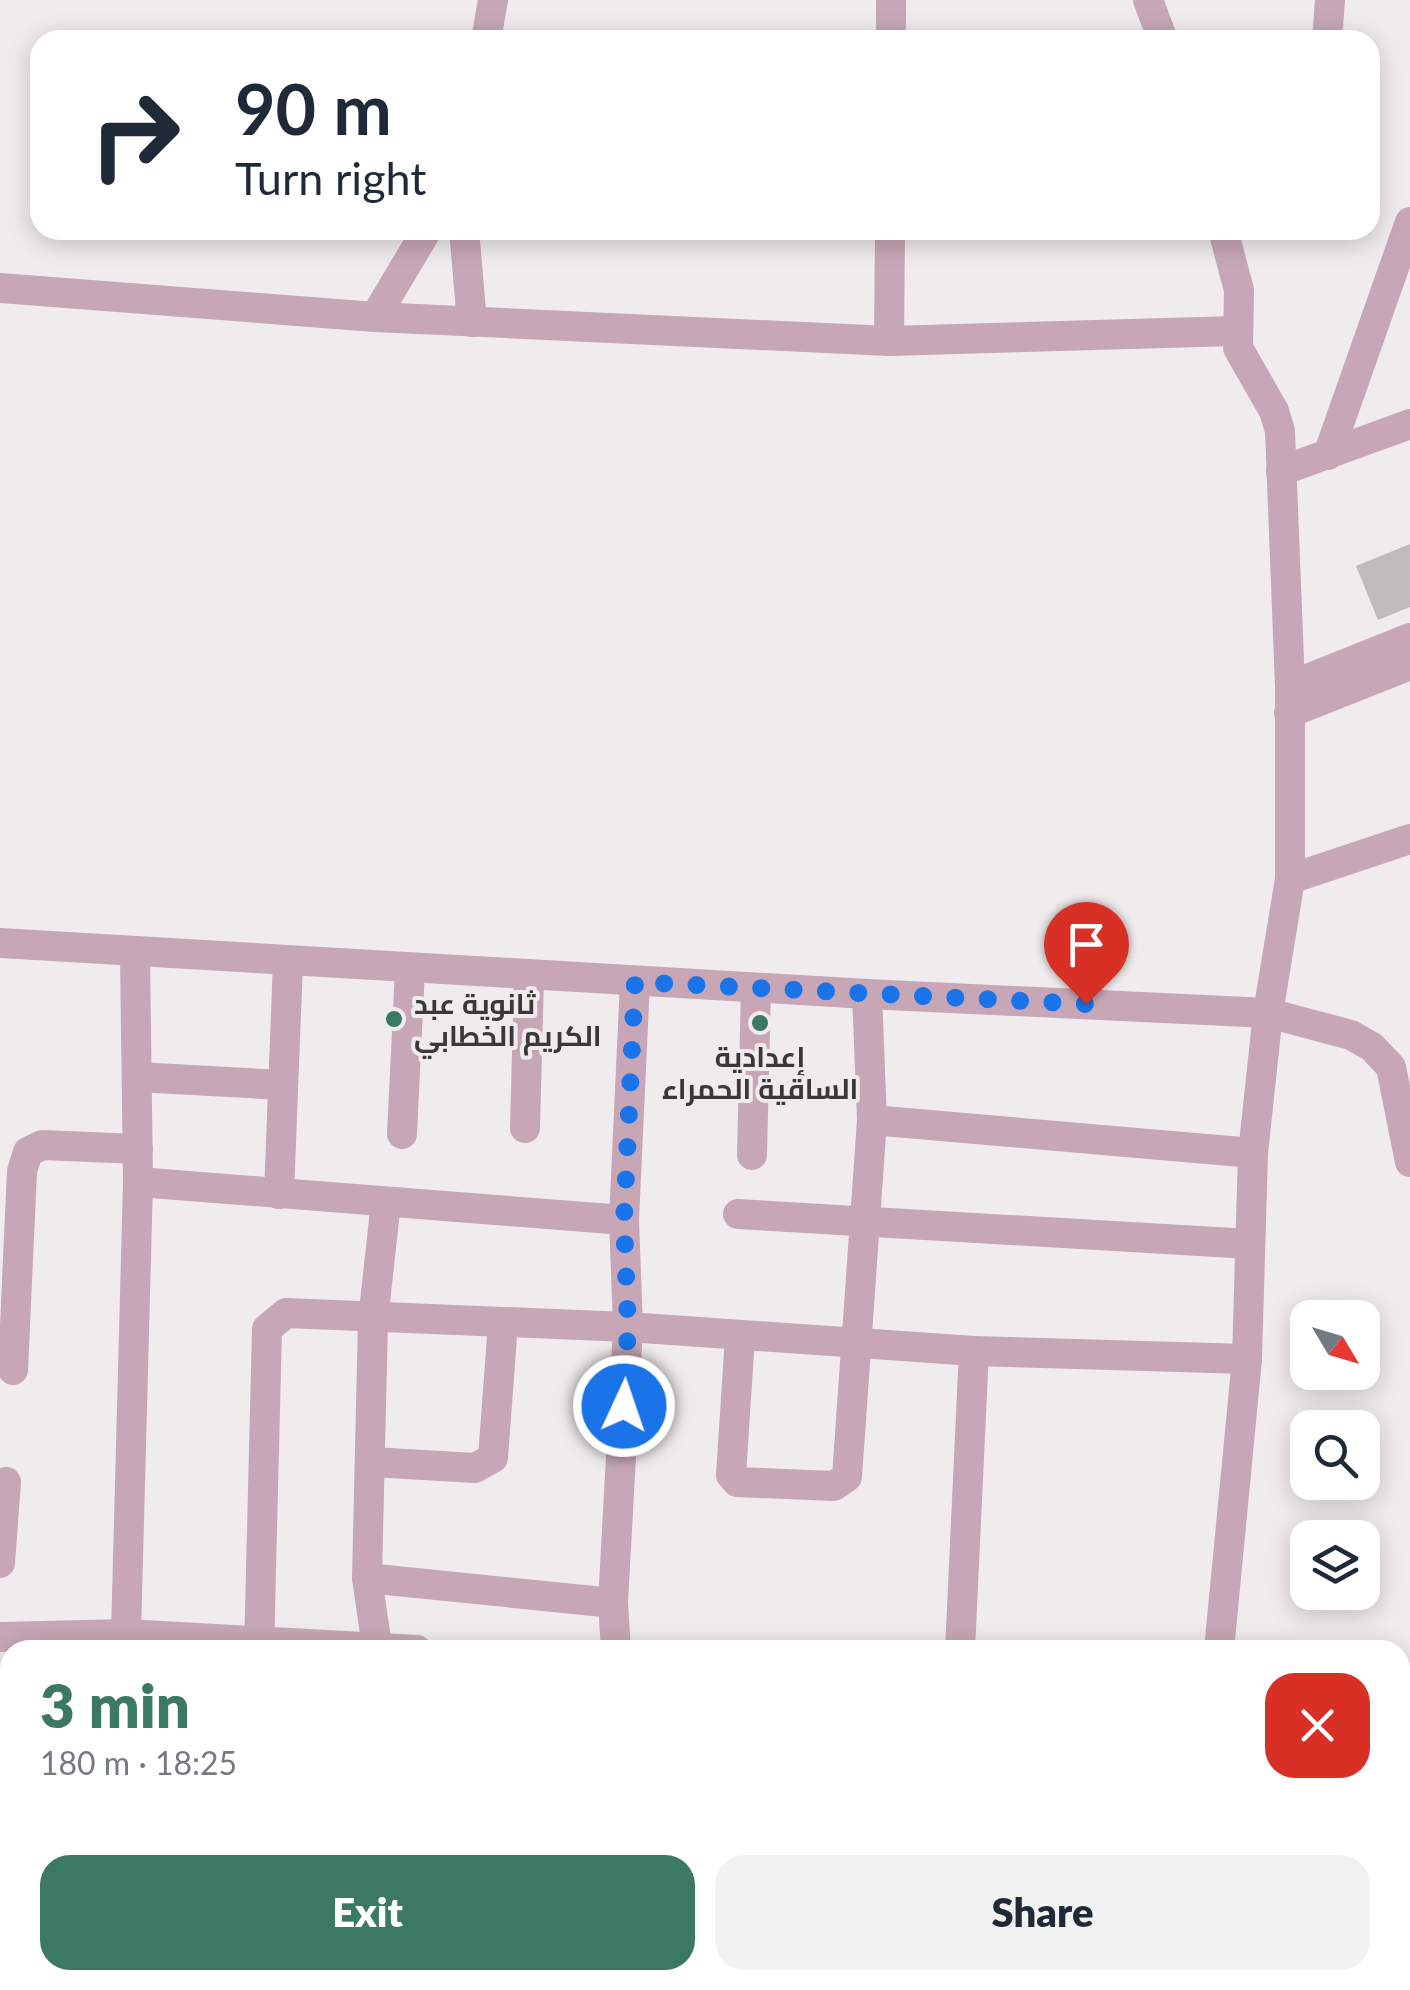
<!DOCTYPE html>
<meta charset="utf-8">
<style>
body{margin:0;font-family:Lato,Cairo,sans-serif;background:#f2f2f3;color:#1f2937;height:100vh;display:flex;flex-direction:column;font-size:38px;white-space:nowrap}
*{box-sizing:border-box;margin:0}
p{font-size:32px;color:#747a83}
.icon{flex:none;width:55px;height:55px;fill:none;stroke:currentColor;stroke-width:2;stroke-linecap:round;stroke-linejoin:round}
.map{position:relative;flex:1;overflow:hidden}
.details{position:absolute;left:0px;top:1640px;width:1410px;height:350px;display:flex;flex-direction:column;background:#fff;border-radius:30px 30px 0 0;box-shadow:0 5px 25px #0003}
.details>*{flex:none}
.hud{position:absolute;left:30px;top:30px;width:1350px;height:210px;border-radius:30px;box-shadow:0 5px 25px #0003;background:#fff;color:#1f2937;overflow:hidden}
.needle{width:65px;rotate:128deg}
.controls{position:absolute;left:1290px;top:1300px;display:grid;gap:20px}
.controls a{display:grid;place-items:center;width:90px;height:90px;border-radius:20px;background:#fff;box-shadow:0 5px 25px #0003;font-size:50px}
.pin{position:absolute;display:grid;place-items:center;width:85px;height:85px;color:#fff;margin:-102px -42px;border-radius:50% 50% 50% 0;rotate:-45deg;box-shadow:0 0 10px #0007}
.pin .icon{rotate:45deg}
.me{position:absolute;width:110px;margin:-55px;rotate:3deg;stroke-linejoin:round;filter:drop-shadow(0 0 8px #0008)}
.turn{display:flex;align-items:center;gap:35px;height:210px;padding:0 40px;font-size:45px}
.turn .icon{width:130px;height:130px;stroke-width:2.5}
.turn b{display:block;font-size:70px;line-height:85px}
.round{display:grid;place-items:center;flex:none;width:105px;height:105px;border-radius:30px;background:#f2f2f3}
.headline{display:flex;align-items:center;justify-content:space-between;height:170px;padding:0 40px}
h1{font-size:60px;font-weight:800;line-height:75px;color:#3b7964}
.button{display:flex;gap:20px;margin-top:auto;padding:20px 40px}
.button a{flex:1;height:115px;border-radius:30px;background:#3b7964;color:#fff;font-size:40px;font-weight:800;line-height:115px;text-align:center}
.button a+a{background:#f2f2f3;color:#1f2937}
.map>svg:first-child{display:block}
.building{fill:#bfbabc}
.lines{fill:none;stroke-linecap:round;stroke-linejoin:round}
.minor{stroke:#c7a7b5;stroke-width:30}
.route{stroke:#1a73e8;stroke-width:18;stroke-dasharray:0 32.4}
.poi-dot{fill:#3b7964;stroke:#f0ebed;stroke-width:4}
.labels{text-anchor:middle;dominant-baseline:central;stroke-width:8;stroke-linejoin:round;paint-order:stroke}
.poi-label{font-size:28px;font-weight:bold;fill:#3a3838;stroke:#f0ebed;text-anchor:start}
</style>
<div class="map">
<svg width="1410" height="1990" viewBox="0 0 1410 1990">
<rect width="100%" height="100%" fill="#f0ebed"/>
<path class="building" d="M1410 544V607L1378 620 1356 566Z"/>
<g class="lines">
<g class="minor">
<path d="M1148 0 1163 40"/>
<path d="M486 40 493 0"/>
<path d="M891 40V0"/>
<path d="M1327 40 1330 0"/>
<path d="M464 230 472 322"/>
<path d="M0 288 375 317 889 341 1236 331"/>
<path d="M375 317 427 230"/>
<path d="M889 341 890 230"/>
<path d="M1328 455 1410 222"/>
<path d="M1281 471 1410 424"/>
<path d="M1290 686 1410 638"/>
<path d="M1289 713 1410 665"/>
<path d="M1290 879 1410 839"/>
<path d="M0 943 867 994 1268 1013 1351 1035 1372 1047 1391 1067 1410 1162"/>
<path d="M867 994 872 1120 1253 1153"/>
<path d="M137 1077 283 1085"/>
<path d="M525 1128 529 976"/>
<path d="M402 1134 410 969"/>
<path d="M752 1155 756 988"/>
<path d="M138 1182 624 1220"/>
<path d="M279 1194 288 962"/>
<path d="M738 1214 1250 1244"/>
<path d="M740 1337 731 1475 737 1482 834 1486 847 1477 872 1120"/>
<path d="M13 1370 22 1171 28 1152 42 1145 138 1149"/>
<path d="M372 1462 475 1468 493 1458 503 1323"/>
<path d="M0 1563 6 1482"/>
<path d="M367 1578 373 1320 386 1202"/>
<path d="M126 1634 138 1182 135 954"/>
<path d="M0 1637 126 1634 417 1650"/>
<path d="M377 1647 367 1578 613 1603"/>
<path d="M259 1650 267 1329 286 1313 628 1327 974 1351 1247 1359"/>
<path d="M616 1650 613 1603 628 1327 624 1220 635 982"/>
<path d="M960 1650 974 1351"/>
<path d="M1219 1650 1247 1359 1253 1153 1268 1013 1290 879V686L1280 431 1274 411 1238 348 1239 290 1223 230"/>
<path d="M1400 1702 1410 1703"/>
<path d="M1400 1838 1410 1839"/>
<path d="M0 1882 10 1724"/>
<path d="M1400 1923 1410 1924"/>
<path d="M0 1943 10 1956"/>
<path d="M736 1980 740 1990"/>
<path d="M972 1980 977 1990"/>
<path d="M363 1990 364 1980"/>
<path d="M485 1990 486 1980"/>
<path d="M857 1990V1980"/>
<path d="M1202 1990 1206 1980"/>
</g>
</g>
<g class="lines">
<path class="route" d="M624 1406 628 1327 624 1220 635 982 1086 1004"/>
</g>
<g class="poi-dot">
<circle cx="394" cy="1019" r="10"/>
<circle cx="760" cy="1023" r="10"/>
</g>
<g class="labels">
<g class="poi-label">
<text x="414" y="1003">ثانوية عبد<tspan x="414" dy="32">الكريم الخطابي</tspan></text>
<text x="760" y="1056" text-anchor="middle">إعدادية<tspan x="760" dy="32">الساقية الحمراء</tspan></text>
</g>
</g>
</svg>
<div class="controls">
<a><svg class="needle" viewBox="-14 -14 28 28"><path d="M0-13l5 13h-10z" fill="#e53935"/><path d="M0 13l5-13h-10z" fill="#747a83"/></svg></a>
<a><svg class="icon" aria-label="search" viewBox="0 0 24 24"><circle cx="10" cy="10" r="6"/><path d="M15 15l6 6"/></svg></a>
<a><svg class="icon" aria-label="layers" viewBox="0 0 24 24"><path d="M12 4l9 5-9 5-9-5zM3 14l9 5 9-5"/></svg></a>
</div>
<div class="pin" style="left:1086px;top:1004px;background:#d93025"><svg class="icon" aria-label="arrive" viewBox="0 0 24 24"><path d="M6 21V4h12l-3 4 3 4H6"/></svg></div>
<svg class="me" style="left:624px;top:1406px" viewBox="-20 -20 40 40"><circle r="17" fill="#1a73e8" stroke="#fff" stroke-width="3"/><path d="M0-11L8 9 0 5-8 9z" fill="#fff"/></svg>
<div class="hud">
<div class="turn"><svg class="icon" aria-label="right" viewBox="0 0 24 24"><path d="M7 20v-9h11M14 6l5 5-5 5"/></svg><div><b>90 m</b>Turn right</div></div>
</div>
<section class="details">
<div class="headline"><div><h1>3 min</h1><p>180 m · 18:25</p></div><a class="round" style="background:#d93025;color:#fff"><svg class="icon" aria-label="close" viewBox="0 0 24 24"><path d="M6 6l12 12M18 6L6 18"/></svg></a></div>
<div class="button"><a>Exit</a><a>Share</a></div>
</section>
</div>
